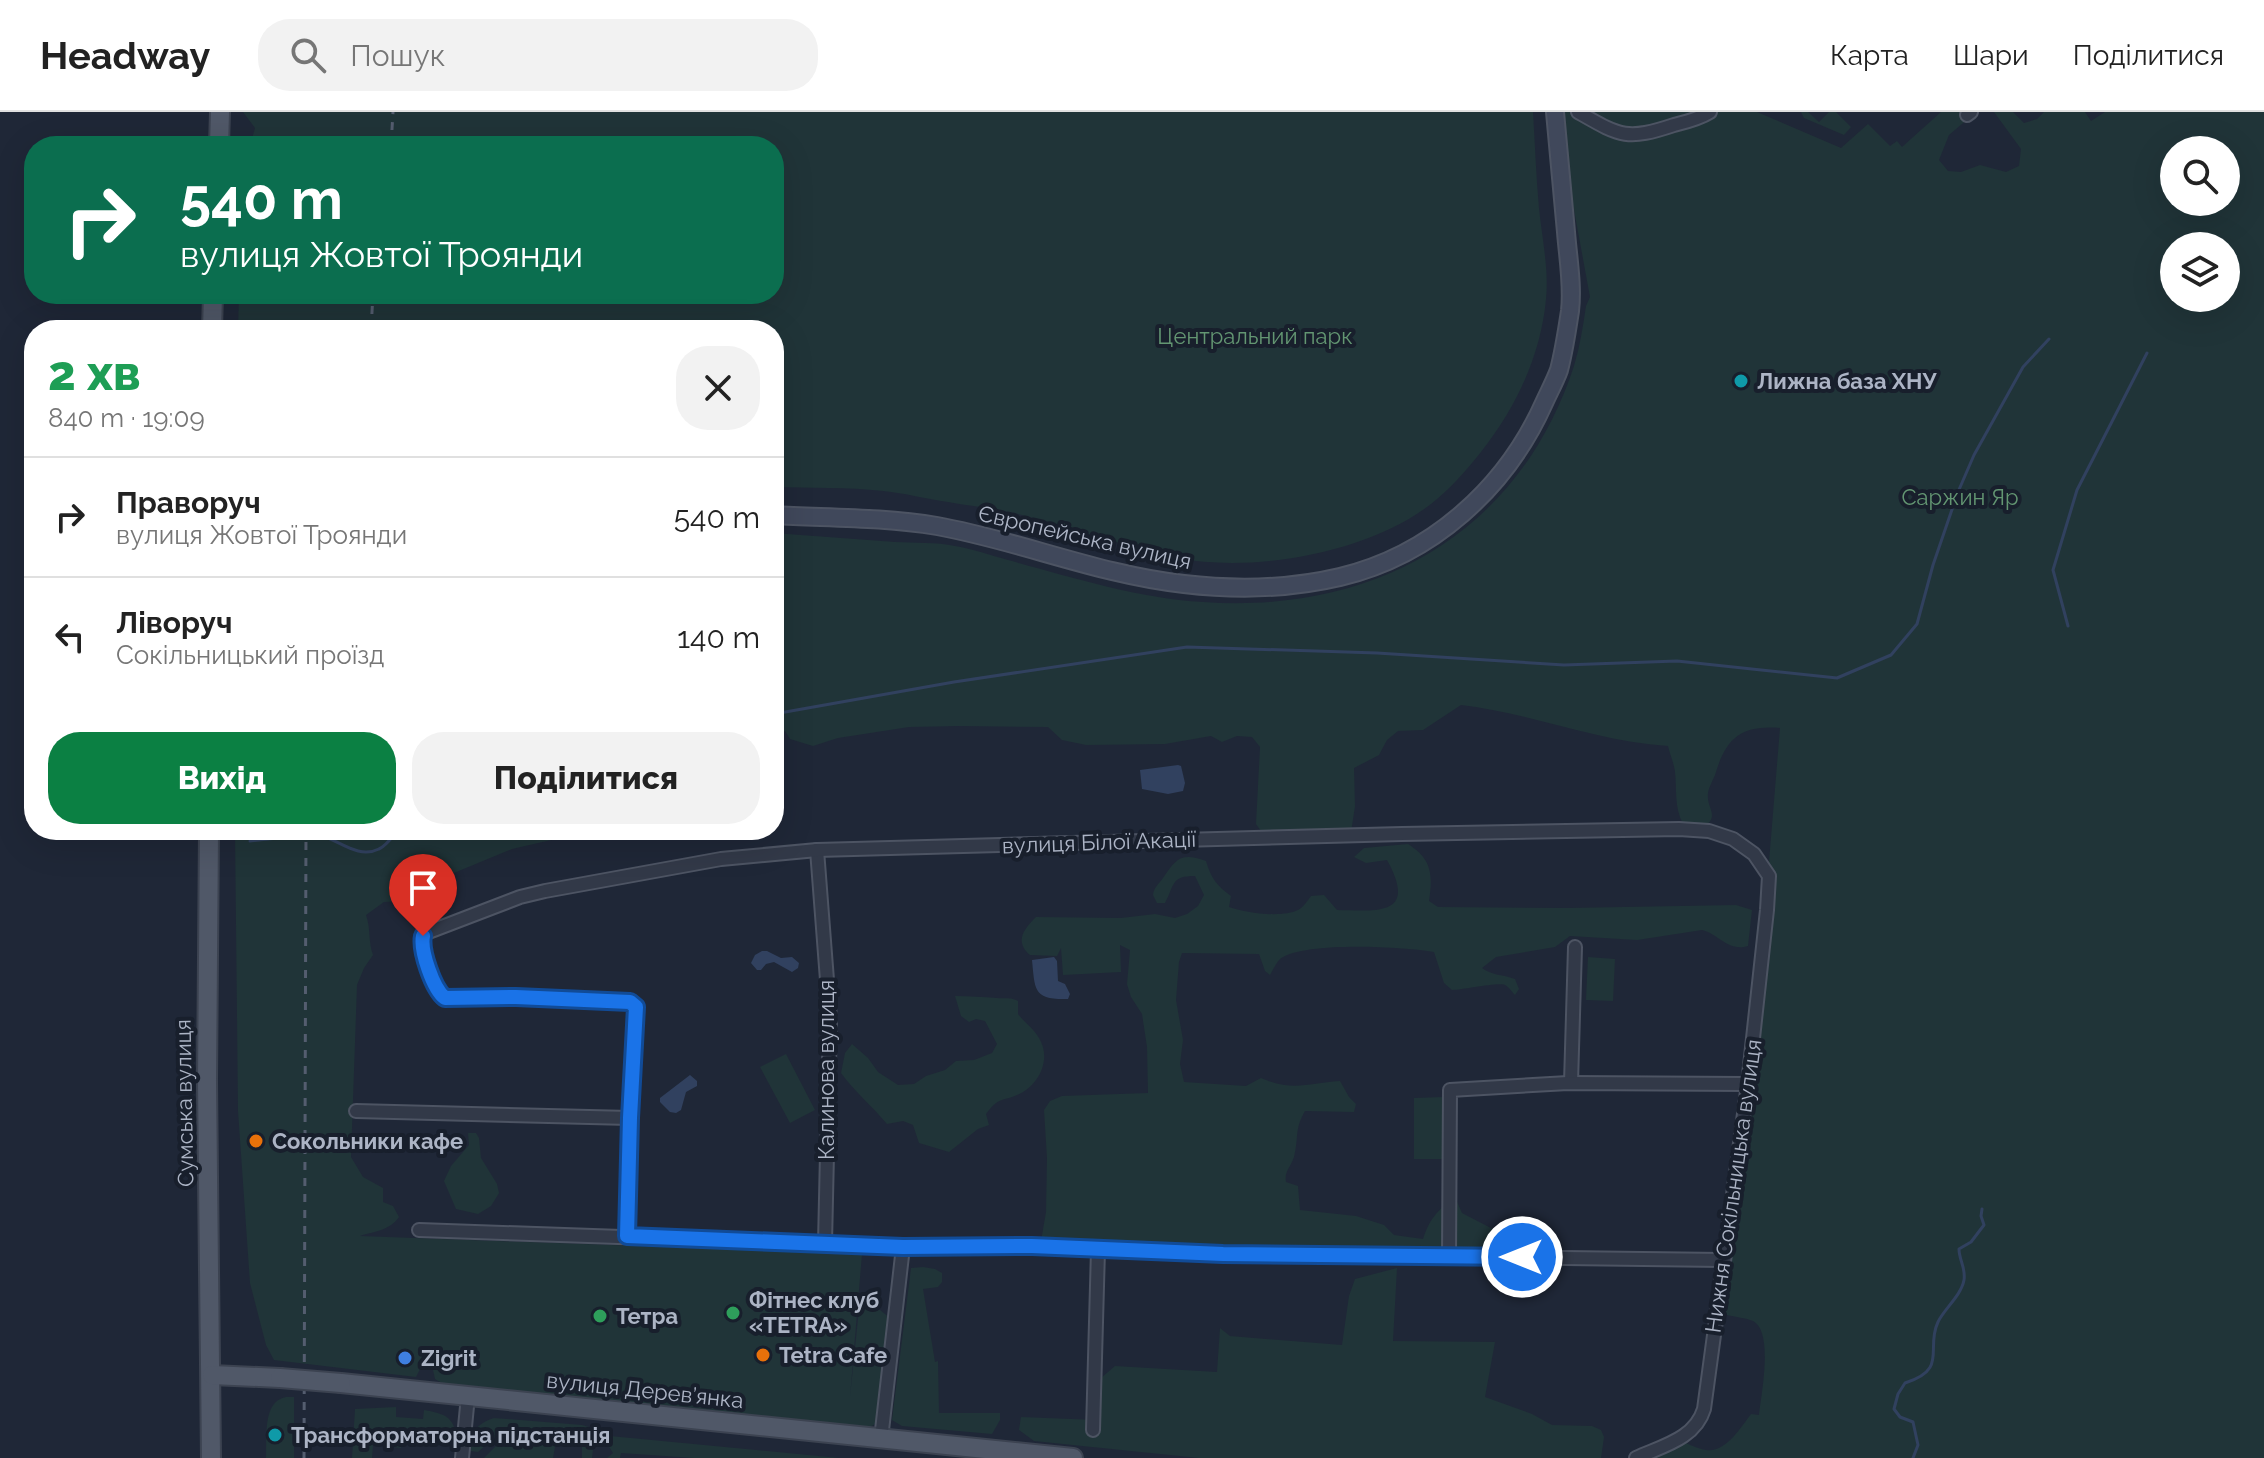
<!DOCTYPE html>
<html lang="uk">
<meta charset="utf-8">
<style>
body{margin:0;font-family:Raleway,sans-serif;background:#f2f2f2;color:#222;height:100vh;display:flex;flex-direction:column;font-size:30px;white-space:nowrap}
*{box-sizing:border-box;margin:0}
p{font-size:26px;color:#767676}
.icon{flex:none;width:44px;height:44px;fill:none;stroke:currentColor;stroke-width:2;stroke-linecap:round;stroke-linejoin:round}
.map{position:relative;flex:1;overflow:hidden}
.details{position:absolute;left:24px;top:208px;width:760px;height:520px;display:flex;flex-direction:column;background:#fff;border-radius:32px;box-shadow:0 8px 32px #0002}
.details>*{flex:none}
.hud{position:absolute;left:24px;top:24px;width:760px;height:168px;border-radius:32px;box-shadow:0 8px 32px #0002;background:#0b6e4f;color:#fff;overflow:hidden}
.controls{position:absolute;left:2160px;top:24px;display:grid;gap:16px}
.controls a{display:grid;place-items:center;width:80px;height:80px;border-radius:50%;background:#fff;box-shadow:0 8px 32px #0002;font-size:40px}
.pin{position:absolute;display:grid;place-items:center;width:68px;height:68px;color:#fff;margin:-82px -34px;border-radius:50% 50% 50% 0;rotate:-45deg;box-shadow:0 0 8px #0007}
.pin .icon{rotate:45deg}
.me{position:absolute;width:88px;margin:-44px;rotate:270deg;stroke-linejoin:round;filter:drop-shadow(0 0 6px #0008)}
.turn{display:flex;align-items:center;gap:28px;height:168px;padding:0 24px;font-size:36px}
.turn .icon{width:104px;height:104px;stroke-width:2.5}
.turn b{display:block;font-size:56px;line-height:68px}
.round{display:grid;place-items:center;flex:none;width:84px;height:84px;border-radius:32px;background:#f2f2f2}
.overview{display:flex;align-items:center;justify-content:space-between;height:136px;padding:0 24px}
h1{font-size:48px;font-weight:800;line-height:60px;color:#1e9e55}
.action{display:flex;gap:16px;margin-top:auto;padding:16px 24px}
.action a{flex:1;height:92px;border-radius:32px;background:#0b8043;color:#fff;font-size:32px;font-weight:800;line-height:92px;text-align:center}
.action a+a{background:#f2f2f2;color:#222}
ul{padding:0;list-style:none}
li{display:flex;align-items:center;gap:24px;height:120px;padding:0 24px;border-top:2px solid #e0e0e0}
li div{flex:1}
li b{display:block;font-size:30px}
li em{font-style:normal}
header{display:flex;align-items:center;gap:48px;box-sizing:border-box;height:112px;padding:0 40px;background:#fff;border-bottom:2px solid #e0e0e0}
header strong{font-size:38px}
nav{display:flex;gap:44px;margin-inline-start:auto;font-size:28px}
.search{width:560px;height:72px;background:#f2f2f2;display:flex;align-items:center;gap:20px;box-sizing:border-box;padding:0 28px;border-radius:32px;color:#767676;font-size:30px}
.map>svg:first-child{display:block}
.green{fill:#203438;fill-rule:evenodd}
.water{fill:#31415f}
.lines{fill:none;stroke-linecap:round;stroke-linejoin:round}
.stream{stroke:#31415f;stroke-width:3}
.street-casing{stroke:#4d5463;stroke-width:16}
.secondary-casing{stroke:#4d5463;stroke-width:20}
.primary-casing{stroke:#3c4351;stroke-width:22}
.street{stroke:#323948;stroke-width:12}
.secondary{stroke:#40485b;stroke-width:16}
.primary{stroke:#505868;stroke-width:18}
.rail{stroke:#545d6f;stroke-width:3;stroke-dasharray:8 8;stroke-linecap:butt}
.primary-bridge-casing{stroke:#3c4351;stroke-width:22;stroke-linecap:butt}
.primary-bridge{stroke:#505868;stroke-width:18}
.route-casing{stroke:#114b97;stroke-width:20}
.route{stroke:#1a73e8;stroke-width:14}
.culture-dot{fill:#0f9aa8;stroke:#181f2c;stroke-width:3}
.food-dot{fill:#e8710a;stroke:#181f2c;stroke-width:3}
.leisure-dot{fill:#2e9e5b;stroke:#181f2c;stroke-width:3}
.shop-dot{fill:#3f7fe0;stroke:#181f2c;stroke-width:3}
.labels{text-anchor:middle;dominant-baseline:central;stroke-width:8;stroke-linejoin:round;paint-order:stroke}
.park-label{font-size:22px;fill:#639672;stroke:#181f2c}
.poi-label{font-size:22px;font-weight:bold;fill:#acb4c5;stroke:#181f2c;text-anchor:start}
.street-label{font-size:22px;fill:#acb4c5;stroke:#181f2c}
</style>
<header>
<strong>Headway</strong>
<div class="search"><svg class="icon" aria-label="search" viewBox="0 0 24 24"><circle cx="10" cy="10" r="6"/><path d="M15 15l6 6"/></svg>Пошук</div>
<nav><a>Карта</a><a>Шари</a><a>Поділитися</a></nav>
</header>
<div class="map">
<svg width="2264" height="1346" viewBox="0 0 2264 1346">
<rect width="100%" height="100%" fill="#1f2737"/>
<g class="green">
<path d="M243 0H1533C1535 32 1536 64 1539 96 1542 126 1549 157 1546 187 1541 243 1516 296 1481 340 1466 359 1450 377 1431 392 1368 441 1254 461 1177 446 1122 434 1069 414 1014 401 992 396 970 394 948 390 926 387 905 381 883 379 847 375 810 376 774 375V218H238L239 182H774V34H250L255 16Z"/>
<path d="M1556 0H1757L1841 36 1868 12 1890 34 1897 29 1902 35 1941 0H1976L1949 23 1939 48 1948 59 1961 60 1980 53 2006 60 2019 54 2021 37 1994 0H2013L2024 11 2037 7 2044 0H2085L2091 9 2105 0H2264V1346H1644L1681 1329C1689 1332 1698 1337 1706 1338 1726 1341 1741 1315 1751 1302L1759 1303C1761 1283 1774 1220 1753 1209 1746 1206 1735 1205 1727 1203L1723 1193 1747 1017 1780 616C1741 613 1726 626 1715 663 1713 668 1709 675 1708 681 1706 697 1721 703 1703 716L1683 712C1674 694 1677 679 1675 660 1674 651 1670 643 1668 634 1597 630 1531 601 1461 593L1423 618 1398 619 1387 628 1379 643 1354 656 1355 694 1351 720 1261 719 1256 712 1260 635 1252 625 1237 624 1222 630 1211 624 1165 632 1086 633 1062 628 1048 615 960 614 909 615 838 626 813 634 790 627 785 619 774 624V421C814 424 855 427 895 430 915 431 936 430 955 434 973 437 990 443 1008 448 1071 465 1137 486 1203 490 1374 502 1519 422 1574 254 1580 234 1583 214 1586 194L1590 185ZM2174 38H2226V90H2174ZM2174 134H2226V186H2174Z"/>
<path d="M1801 0H1808L1819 10 1829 0H1836L1851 15 1844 23 1804 6Z"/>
<path d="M238 718H595L512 737 437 768 405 789 384 790 366 803C371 817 368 830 373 843L364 856 357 873 351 1045 363 1065 383 1076V1090L393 1094 399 1105C389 1119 375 1119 360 1124L862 1142 850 1285 859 1197 880 1198 890 1206 880 1304 875 1312 870 1315 445 1273 435 1267 433 1258 420 1257 416 1265 274 1248 266 1233 250 1171 238 999 235 719 237 724Z"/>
<path d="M1408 732C1432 747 1433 763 1429 789L1438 795 1568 796 1736 793 1752 798 1748 834C1728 840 1719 822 1702 818L1637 828 1570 824 1555 835 1496 845 1482 856C1490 863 1505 863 1515 867L1519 877 1515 883C1512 880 1509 875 1505 873 1498 870 1463 878 1452 878L1444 871 1434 840C1403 835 1305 829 1280 847 1276 851 1273 858 1270 863L1265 859 1259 842 1182 841 1179 850 1176 888 1183 928 1180 952 1184 970 1246 974 1261 966C1292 980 1309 971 1340 969L1349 985 1356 992 1354 1000 1305 999C1294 1018 1299 1026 1294 1045 1291 1055 1284 1059 1286 1070L1298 1074 1300 1098 1356 1104 1384 1113 1394 1123 1423 1127C1431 1103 1438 1101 1454 1083L1462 1101 1512 1127 1520 1133 1526 1141 1255 1140 1041 1129 1046 1100 1047 1046 1044 998 1050 989 1062 984 1148 981 1147 935 1142 902 1131 885 1127 872 1130 838 1120 833 1121 860 1063 863 1061 836 1057 844 1030 843C1014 829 1024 817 1036 805L1121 806 1155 802 1175 806 1187 802 1198 794 1204 783 1195 764C1171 764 1175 772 1165 791H1157L1153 783C1154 775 1158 773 1163 766 1176 747 1181 740 1206 749 1211 766 1217 774 1231 784L1229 795C1245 801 1282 806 1298 798 1304 795 1307 789 1311 784L1324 783 1337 798C1378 799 1418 804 1387 748L1366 751 1354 745 1364 736Z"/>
<path d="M1588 845 1615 847 1613 889 1586 888Z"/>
<path d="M955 884C969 884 983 885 997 886 1006 887 1010 885 1018 889V902C1024 910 1034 917 1039 926 1052 947 1039 974 1017 983 1000 990 999 985 986 1002L989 1013 978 1017 949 1040 919 1031 913 1013 903 1009 887 1012C872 994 855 980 841 961L845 941 852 932 868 946 878 960 898 973 914 972 926 964 945 958 956 949 974 948 992 941 997 932 985 909 976 907 969 910 961 904Z"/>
<path d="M786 942 815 998 790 1011 760 955Z"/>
<path d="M1443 985V1047H1414V986Z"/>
<path d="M468 1021H476L479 1026 481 1046 497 1072 499 1081 491 1094 478 1102 456 1097 444 1069 451 1054 469 1033Z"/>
<path d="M923 1155 935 1157 942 1161V1170L938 1175 923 1177 935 1250 938 1249 939 1301H1000V1308L992 1322 902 1314 892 1308 911 1156Z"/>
<path d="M1397 1156 1393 1229 1495 1230 1485 1285 1532 1302 1552 1313 1592 1314 1601 1318 1604 1325 1601 1346H1199L1034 1329 1019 1318 1021 1305 1097 1308 1101 1266 1115 1254 1217 1260 1220 1216 1230 1224 1342 1233 1349 1184 1355 1167Z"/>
<path d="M286 1285H294V1346H266C267 1327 262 1289 286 1285Z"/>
<path d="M396 1295V1305L423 1307 424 1298C439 1301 450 1302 455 1317 449 1332 437 1328 423 1327V1318L404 1316 401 1336 373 1333 372 1346H352L355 1297Z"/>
<path d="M494 1306 582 1313 592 1316 595 1320 592 1346H582V1333L558 1321 501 1320 478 1340 471 1339C468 1321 478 1311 494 1306Z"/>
<path d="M610 1324 839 1346H694L621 1341 620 1346H607L613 1341 606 1330Z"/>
<path d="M504 1326 553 1328 555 1335 553 1346H484Z"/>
</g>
<g class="water">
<path d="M1178 653 1181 654 1185 671 1183 679 1168 682 1142 677 1140 658Z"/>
<path d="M762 839H767L781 846 792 845 799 851 798 856 792 860 774 850 766 852 761 858H757L751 851 755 843Z"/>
<path d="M1054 845 1057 849 1058 869 1065 872 1070 882 1068 887C1033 888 1035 878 1032 848Z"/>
<path d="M690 963 697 969V974L686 980 681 998 676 1001 670 1000 660 990V986Z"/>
</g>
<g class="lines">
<g class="stream">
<path d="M2068 514 2053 458 2077 378 2147 241"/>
<path d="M774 602 954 570 1187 535 1377 541 1564 553 1677 549 1837 566 1891 543 1917 512 1933 453 1958 380 1974 343 2023 255 2049 227"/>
<path d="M250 729 316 722C337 726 357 748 379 737 386 734 393 724 398 718"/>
<path d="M1913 1346 1918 1333 1913 1310 1900 1305 1894 1297 1898 1282 1905 1271C1949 1257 1925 1237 1938 1210 1944 1197 1961 1184 1964 1168 1966 1156 1959 1148 1959 1137L1971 1130 1984 1113 1981 1104 1982 1097"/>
</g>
<g class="street-casing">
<g id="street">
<path d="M1578 0C1620 24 1626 29 1674 13 1686 10 1699 7 1710 0"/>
<path d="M1967 3 1971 0"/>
<path d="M817 738 830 907 825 1131"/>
<path d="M1571 971 1575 835"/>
<path d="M356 999 630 1006"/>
<path d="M419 1118 903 1135 1032 1134 1223 1142 1723 1148"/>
<path d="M627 1124 630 1006 636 895 630 890 516 885 445 886C435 878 423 846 422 833 421 827 423 826 426 821L520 785 545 779 721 747 817 738 1402 722 1679 717 1709 719 1733 727 1754 742 1769 764 1767 798 1748 972 1704 1297C1695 1327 1662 1334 1636 1346"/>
<path d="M1449 1145 1450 978 1568 971 1748 972"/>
<path d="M1093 1318 1098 1138"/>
<path d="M881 1327 903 1135"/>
<path d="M462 1346 468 1284"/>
</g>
</g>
<g class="secondary-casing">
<path id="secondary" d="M774 403C828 406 883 405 937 414 1020 429 1100 463 1184 472 1235 478 1289 477 1340 465 1432 443 1506 376 1544 291 1549 280 1555 269 1559 258 1564 239 1567 219 1570 199 1573 173 1568 146 1566 120 1562 80 1559 40 1555 0"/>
</g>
<g class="primary-casing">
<g id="primary">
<path d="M219 34 220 0"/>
<path d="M212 218 213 182"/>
<path d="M209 718 207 969 211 1346"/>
<path d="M212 1263 280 1266"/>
<path d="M341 1271 1073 1346"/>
</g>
</g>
<use href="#street" class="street"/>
<use href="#secondary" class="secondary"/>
<use href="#primary" class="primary"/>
<g class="rail">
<path d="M391 34 393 0"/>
<path d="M371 218 373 182"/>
<path d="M304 1346 306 718"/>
</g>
<g class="primary-bridge-casing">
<path id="primary-bridge" d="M280 1266 341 1271"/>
</g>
<use href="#primary-bridge" class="primary-bridge"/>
</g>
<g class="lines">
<g class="route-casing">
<path id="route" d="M423 824C420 838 433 877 445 886L516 885 630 890 636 895 630 1006 627 1124 903 1135 1032 1134 1223 1142 1522 1145"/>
</g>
<use href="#route" class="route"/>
</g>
<g class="culture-dot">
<circle cx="1741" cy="269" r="8"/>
<circle cx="275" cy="1323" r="8"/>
</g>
<g class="food-dot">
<circle cx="256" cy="1029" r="8"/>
<circle cx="763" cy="1243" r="8"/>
</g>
<g class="leisure-dot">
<circle cx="733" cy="1201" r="8"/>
<circle cx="600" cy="1204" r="8"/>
</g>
<circle class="shop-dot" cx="405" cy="1246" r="8"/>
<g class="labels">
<g class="park-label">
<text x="1255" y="224">Центральний парк</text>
<text x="1960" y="385">Саржин Яр</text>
</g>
<g class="poi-label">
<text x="1757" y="269">Лижна база ХНУ</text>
<text x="272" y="1029">Сокольники кафе</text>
<text x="749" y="1188">Фітнес клуб<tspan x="749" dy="25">«TETRA»</tspan></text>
<text x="616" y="1204">Тетра</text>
<text x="779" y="1243">Tetra Cafe</text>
<text x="421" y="1246">Zigrit</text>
<text x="291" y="1323">Трансформаторна підстанція</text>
</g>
<g class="street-label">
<text transform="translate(1085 425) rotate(13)">Європейська вулиця</text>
<text transform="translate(1099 730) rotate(-2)">вулиця Білої Акації</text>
<text transform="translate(826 958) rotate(-90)">Калинова вулиця</text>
<text transform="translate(184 991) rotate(-91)">Сумська вулиця</text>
<text transform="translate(1733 1074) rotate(-82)">Нижня Сокільницька вулиця</text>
<text transform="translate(645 1278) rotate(6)">вулиця Дерев’янка</text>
</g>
</g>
</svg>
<div class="controls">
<a><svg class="icon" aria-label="search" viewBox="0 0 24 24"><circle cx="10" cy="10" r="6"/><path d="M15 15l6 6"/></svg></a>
<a><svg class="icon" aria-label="layers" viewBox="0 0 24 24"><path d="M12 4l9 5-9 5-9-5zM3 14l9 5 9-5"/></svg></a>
</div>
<div class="pin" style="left:423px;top:824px;background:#d93025"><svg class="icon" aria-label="arrive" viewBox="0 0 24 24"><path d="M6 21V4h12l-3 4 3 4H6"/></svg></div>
<svg class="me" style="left:1522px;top:1145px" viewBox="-20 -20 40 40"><circle r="17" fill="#1a73e8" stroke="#fff" stroke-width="3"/><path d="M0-11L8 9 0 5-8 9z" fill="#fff"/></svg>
<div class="hud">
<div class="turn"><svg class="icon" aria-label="right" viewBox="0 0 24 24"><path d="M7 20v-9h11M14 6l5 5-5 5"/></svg><div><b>540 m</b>вулиця Жовтої Троянди</div></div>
</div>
<section class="details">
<div class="overview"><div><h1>2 хв</h1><p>840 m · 19:09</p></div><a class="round"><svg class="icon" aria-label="close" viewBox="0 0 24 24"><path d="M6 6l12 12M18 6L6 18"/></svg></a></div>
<ul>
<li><svg class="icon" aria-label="right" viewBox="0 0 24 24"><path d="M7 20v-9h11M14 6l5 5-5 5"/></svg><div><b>Праворуч</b><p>вулиця Жовтої Троянди</p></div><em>540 m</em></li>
<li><svg class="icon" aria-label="left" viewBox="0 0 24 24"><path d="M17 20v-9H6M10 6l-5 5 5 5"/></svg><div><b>Ліворуч</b><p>Сокільницький проїзд</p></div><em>140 m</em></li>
</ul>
<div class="action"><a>Вихід</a><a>Поділитися</a></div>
</section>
</div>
